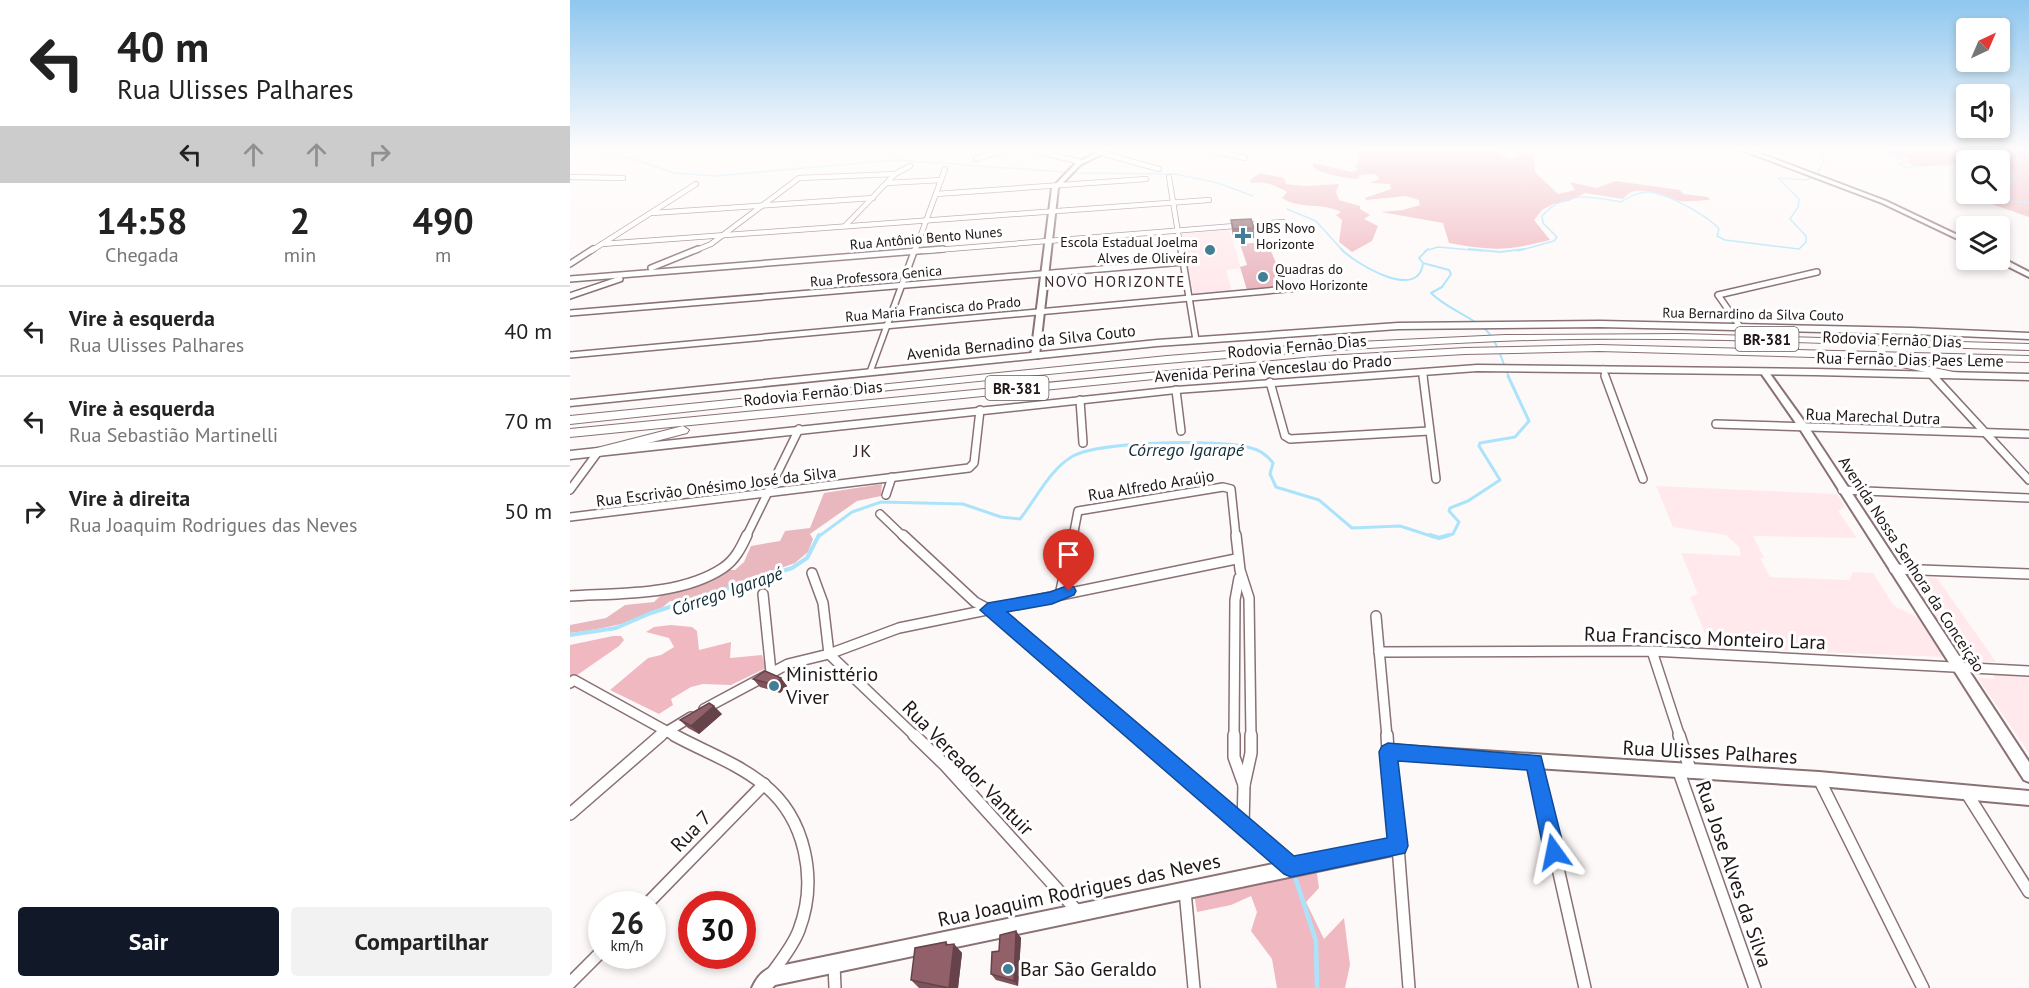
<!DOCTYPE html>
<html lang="pt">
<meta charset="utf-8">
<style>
body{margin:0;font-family:"PT Sans",sans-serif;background:#f2f2f2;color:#222;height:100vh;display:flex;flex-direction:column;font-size:22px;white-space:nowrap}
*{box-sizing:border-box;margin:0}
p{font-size:20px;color:#767676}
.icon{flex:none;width:33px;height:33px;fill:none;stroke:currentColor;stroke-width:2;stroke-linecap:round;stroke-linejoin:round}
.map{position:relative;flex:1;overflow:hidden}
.details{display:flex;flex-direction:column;background:#fff;width:570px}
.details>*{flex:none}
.hud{background:#fff;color:#222;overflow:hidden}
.needle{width:39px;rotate:44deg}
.tools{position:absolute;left:1386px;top:18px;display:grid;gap:12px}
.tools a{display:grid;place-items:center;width:54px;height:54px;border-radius:6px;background:#fff;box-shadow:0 3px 9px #0003;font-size:30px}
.speed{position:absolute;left:18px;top:891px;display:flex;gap:12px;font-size:30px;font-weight:700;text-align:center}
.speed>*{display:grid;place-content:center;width:78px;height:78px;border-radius:50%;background:#fff;box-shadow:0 3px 9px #0003;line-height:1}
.speed small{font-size:15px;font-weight:400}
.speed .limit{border:9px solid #d22;background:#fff;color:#111}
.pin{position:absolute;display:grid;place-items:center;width:51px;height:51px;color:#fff;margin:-62px -26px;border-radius:50% 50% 50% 0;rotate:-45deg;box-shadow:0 0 6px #0007}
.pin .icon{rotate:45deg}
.me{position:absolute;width:66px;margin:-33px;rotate:348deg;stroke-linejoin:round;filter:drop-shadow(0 0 4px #0008)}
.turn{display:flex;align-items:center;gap:21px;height:126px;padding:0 18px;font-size:27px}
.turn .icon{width:78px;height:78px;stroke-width:2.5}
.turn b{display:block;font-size:42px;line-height:51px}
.lanes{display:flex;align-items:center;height:57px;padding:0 18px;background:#0003;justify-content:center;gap:30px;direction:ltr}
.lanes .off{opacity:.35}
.eta{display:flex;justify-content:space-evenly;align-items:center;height:102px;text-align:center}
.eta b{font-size:36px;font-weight:700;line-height:42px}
.primary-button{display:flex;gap:12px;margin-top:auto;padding:12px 18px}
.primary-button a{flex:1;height:69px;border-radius:6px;background:#111827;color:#fff;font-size:24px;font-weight:700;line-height:69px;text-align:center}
.primary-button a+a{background:#f2f2f2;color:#222}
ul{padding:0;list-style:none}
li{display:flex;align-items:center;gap:18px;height:90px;padding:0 18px;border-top:2px solid #e0e0e0}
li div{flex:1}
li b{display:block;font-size:22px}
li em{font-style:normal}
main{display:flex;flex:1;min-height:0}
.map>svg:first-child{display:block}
.built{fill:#ffe9ec}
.green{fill:#e9b7be}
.forest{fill:#f0b8c0}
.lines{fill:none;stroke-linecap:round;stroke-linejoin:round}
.stream-far4{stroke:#abe4fa;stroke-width:1.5}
.stream-far3{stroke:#abe4fa;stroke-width:2}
.stream-far2{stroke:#abe4fa;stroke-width:3}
.stream-far1{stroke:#abe4fa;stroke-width:4}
.stream{stroke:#abe4fa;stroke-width:4.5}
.street-far4-casing{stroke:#897174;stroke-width:6}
.street-far3-casing{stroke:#897174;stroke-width:8}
.street-far2-casing{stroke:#897174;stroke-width:10}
.street-far1-casing{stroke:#897174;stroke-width:12}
.street-casing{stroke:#897174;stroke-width:14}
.secondary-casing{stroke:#897174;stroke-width:4}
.primary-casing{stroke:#897174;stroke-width:3}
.highway-casing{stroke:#897174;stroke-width:2}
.street-far4{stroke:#fff;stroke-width:4.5}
.street-far3{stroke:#fff;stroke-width:5}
.street-far2{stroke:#fff;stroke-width:7}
.street-far1{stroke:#fff;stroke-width:9}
.street{stroke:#fff;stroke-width:11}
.secondary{fill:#fff;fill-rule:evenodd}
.primary{fill:#fff;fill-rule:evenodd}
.highway{fill:#fff;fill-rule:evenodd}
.wall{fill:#7e535a}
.shaded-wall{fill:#66434a}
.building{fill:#926069;stroke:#66434a;stroke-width:1.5}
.route{fill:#1a73e8;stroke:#114b97;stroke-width:1.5}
.poi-dot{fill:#427f96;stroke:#fff;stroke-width:2}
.labels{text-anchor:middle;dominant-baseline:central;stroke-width:6;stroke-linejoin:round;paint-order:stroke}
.far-poi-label{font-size:14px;fill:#1f1617;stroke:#fff;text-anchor:start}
.far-street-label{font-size:14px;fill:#1f1617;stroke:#fff}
.far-neighbourhood-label{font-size:15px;letter-spacing:1.5px;fill:#3a2629;stroke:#fff}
.shield{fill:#fff;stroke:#625c5d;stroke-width:1.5}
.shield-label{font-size:15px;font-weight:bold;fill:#1f1617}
.street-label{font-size:16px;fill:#1f1617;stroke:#fff}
.water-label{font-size:18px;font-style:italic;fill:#112d37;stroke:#fff}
.neighbourhood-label{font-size:18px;letter-spacing:1.5px;fill:#3a2629;stroke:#fff}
.near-street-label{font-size:20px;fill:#1f1617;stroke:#fff}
.near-poi-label{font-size:20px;fill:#1f1617;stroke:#fff;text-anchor:start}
</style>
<main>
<section class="details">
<div class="hud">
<div class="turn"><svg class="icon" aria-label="left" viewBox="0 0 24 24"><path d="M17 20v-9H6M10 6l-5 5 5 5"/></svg><div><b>40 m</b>Rua Ulisses Palhares</div></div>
<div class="lanes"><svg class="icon" aria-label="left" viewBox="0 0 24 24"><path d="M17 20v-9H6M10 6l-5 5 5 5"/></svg><svg class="icon off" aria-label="ahead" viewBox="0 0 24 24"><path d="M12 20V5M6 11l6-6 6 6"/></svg><svg class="icon off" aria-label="ahead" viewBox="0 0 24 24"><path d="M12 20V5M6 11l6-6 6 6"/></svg><svg class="icon off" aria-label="right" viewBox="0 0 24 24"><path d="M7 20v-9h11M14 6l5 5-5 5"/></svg></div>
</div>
<div class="eta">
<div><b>14:58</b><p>Chegada</p></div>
<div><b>2</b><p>min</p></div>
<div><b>490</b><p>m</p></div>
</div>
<ul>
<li><svg class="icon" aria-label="left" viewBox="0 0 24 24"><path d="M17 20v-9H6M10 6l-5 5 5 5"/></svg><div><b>Vire à esquerda</b><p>Rua Ulisses Palhares</p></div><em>40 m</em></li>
<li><svg class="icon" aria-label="left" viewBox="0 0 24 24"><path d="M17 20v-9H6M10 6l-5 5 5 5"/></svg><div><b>Vire à esquerda</b><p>Rua Sebastião Martinelli</p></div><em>70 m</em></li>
<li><svg class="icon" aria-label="right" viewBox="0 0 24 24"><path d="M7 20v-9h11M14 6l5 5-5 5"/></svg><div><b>Vire à direita</b><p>Rua Joaquim Rodrigues das Neves</p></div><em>50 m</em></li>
</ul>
<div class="primary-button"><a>Sair</a><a>Compartilhar</a></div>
</section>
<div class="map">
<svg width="1459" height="988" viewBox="0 0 1459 988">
<rect width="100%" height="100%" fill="#fef9f9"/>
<g class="built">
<path d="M659 230 671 268 656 270 662 292 624 296 611 234Z"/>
<path d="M1086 486 1267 494 1275 507 1268 511 1287 538 1183 536 1194 558H1190L1200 577 1279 580 1283 572 1303 573 1324 606 1351 619 1375 657 1141 648 1120 597 1128 594 1111 553 1171 556 1169 547 1156 535 1103 527Z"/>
<path d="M1336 576 1367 578 1426 662 1393 661 1388 658Z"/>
<path d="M1423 675 1459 677V753L1408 678 1425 679Z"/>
</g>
<g class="green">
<path d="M697 242 716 286 677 290 670 267 677 265 670 244Z"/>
<path d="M312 484 311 496 287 501 240 534 243 539 238 552 225 563 112 604 105 605V601H100C81 621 27 630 0 633V625L36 618 55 605 84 602 99 587 157 570H165L174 562 181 546 210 541 215 531 240 528 254 493Z"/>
</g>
<g class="forest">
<path d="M784 149H935L928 154 940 159 948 157 947 153 963 154 965 172 988 194 1005 190 1000 182 1026 188 1046 181 1110 190 1113 194 1138 197 1140 200C1131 200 1120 202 1111 201 1094 199 1066 180 1053 199L1015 193 999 201 983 204 972 210 964 220 980 240C935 251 925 251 879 243L873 223 811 212 833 210 850 205 849 200 836 196 796 200 795 198 821 189 820 184 800 183 809 179 806 174 791 175 787 179C775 178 750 174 743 167V163L782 172 788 170 785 166 789 160Z"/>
<path d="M1302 149H1459V217L1416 202 1403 194H1430V160L1346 166 1338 163 1339 158Z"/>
<path d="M690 173 714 178 716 184 736 186 769 184 766 192 769 200 790 206V209L800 215 794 219 808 226 802 241 782 252 769 242 772 220 766 215 771 212C752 202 730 210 712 198L717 192C705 185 695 181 681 183L680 180Z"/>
<path d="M101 625 122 627 127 631 129 650 161 642 160 658 192 655 196 668 161 685 133 684 121 687 101 699 103 705 89 714 40 690 78 658 91 655 104 647 99 638 76 632 84 627Z"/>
<path d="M43 636H51L54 640 49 646 0 680V645Z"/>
<path d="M746 867 749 888 736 902 754 939 774 918 780 965 775 988H707L702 959 681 931 687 912 681 896 661 905 627 912 624 893Z"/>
</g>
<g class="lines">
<g class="stream-far4">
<path d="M1282 149 1322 154 1335 161 1329 164 1334 167 1384 164 1404 156 1427 160"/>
<path d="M0 151 51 155 104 173 145 176 326 160 507 173 605 174 648 183 683 196"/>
<path d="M340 152 348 149"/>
<path d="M1430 162 1447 178 1430 187"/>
<path d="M1423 194 1435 200 1459 203"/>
<path d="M717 209 746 221 773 251"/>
<path d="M855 251 868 247 913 251"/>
<path d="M948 251 984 241 987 237 973 223 972 216C994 191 1022 196 1051 202 1059 197 1067 192 1078 192 1095 192 1138 216 1149 229L1147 236 1155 240 1229 249 1236 242V236L1220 219 1228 207 1229 199 1208 178 1236 180 1247 175 1254 160 1247 149"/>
</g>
<g class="stream-far3">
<path d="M771 249C786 264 849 302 853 263L849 258 858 249"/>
<path d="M899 249 930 252 955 249"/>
<path d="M853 263 879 270 881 274 872 287 861 293C877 309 899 315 916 330 927 340 933 364 939 377"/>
</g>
<g class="stream-far2">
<path d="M248 537 282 512 311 502 393 504 431 517 450 519C466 499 480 469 503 456 530 441 650 439 681 448 690 450 697 455 703 463L700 474 706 487 749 500 782 528 830 526 864 537"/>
<path d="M874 537 883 534 889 522 879 511 880 508 898 501 930 480 909 446 910 443 945 437 959 421 938 376"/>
</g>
<g class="stream-far1">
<path d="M860 535 869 538 879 535"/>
<path d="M0 635 46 628 81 613 222 568 237 558 249 535"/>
</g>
<path class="stream" d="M726 880 746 941 747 988"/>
<g class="street-far4-casing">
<g id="street-far4">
<path d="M458 149 511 162"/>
<path d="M632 149 675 158"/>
<path d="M531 153 589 169"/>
<path d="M406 159 439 149"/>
<path d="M0 177 53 178"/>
<path d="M599 177 611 251"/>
<path d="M317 183 371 180"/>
<path d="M366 194 576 179"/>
<path d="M82 213 303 198"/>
<path d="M275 226 325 174 340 166"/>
<path d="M32 244 639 200"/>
<path d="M21 251 126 184"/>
<path d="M124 251 141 244 229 178 325 174"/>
<path d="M345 251 375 169"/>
<path d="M354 251 713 222"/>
</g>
</g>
<g class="street-far3-casing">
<g id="street-far3">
<path d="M611 249 626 340"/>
<path d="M0 264 23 249"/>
<path d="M81 268 128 249"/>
<path d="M0 279 373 249"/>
<path d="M0 296 50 279"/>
<path d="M0 313 614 262"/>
<path d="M1171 328 1148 295 1247 272"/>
<path d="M0 355 728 288"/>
<path d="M1033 369 1036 377"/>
<path d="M300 372 345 249"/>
<path d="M853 372 854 377"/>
<path d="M1362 375 1364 377"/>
</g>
</g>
<g class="street-far2-casing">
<g id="street-far2">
<path d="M853 376 866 479"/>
<path d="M1035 376 1073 479"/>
<path d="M1363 376 1459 480"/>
<path d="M700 382 715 436 720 439 859 431"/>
<path d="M606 390 611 431"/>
<path d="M510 400 513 443"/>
<path d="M1146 424 1459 434"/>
<path d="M0 490 28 452"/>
<path d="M1272 490 1459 498"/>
<path d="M316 495 322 477"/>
<path d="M310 514 334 537"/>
<path d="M0 517 399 468 404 463 410 410"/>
<path d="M176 537 229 429"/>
<path d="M503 537 508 511 653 487 661 489 666 537"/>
</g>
</g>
<g class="street-far1-casing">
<g id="street-far1">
<path d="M333 535 405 602 431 616 571 737"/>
<path d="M666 535 670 570 679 598 681 737"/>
<path d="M1324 569 1459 574"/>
<path d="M242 573 253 603 259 654 346 737"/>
<path d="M193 594 201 672"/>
<path d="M490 595 503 535"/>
<path d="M0 596C49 593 111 596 153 568 165 560 171 548 177 535"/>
<path d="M806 616 817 737"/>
<path d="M1082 651 1110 737"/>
<path d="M809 652 1082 651 1459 671"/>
<path d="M0 683 4 680 107 737"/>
<path d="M134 709 218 664 259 654 329 628 666 559"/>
<path d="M88 737 121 717"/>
<path d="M664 737 665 600 669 578"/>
</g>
</g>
<g class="street-casing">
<g id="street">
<path d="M104 735C133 751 167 763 193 784 236 818 248 880 229 930 223 946 212 959 202 973"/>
<path d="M344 735 376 766 508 912"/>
<path d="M569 735 721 867"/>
<path d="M664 735V757L674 785"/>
<path d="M817 735 818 752"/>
<path d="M1109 735 1121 772"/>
<path d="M964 762 1015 988"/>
<path d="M1109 772 1185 988"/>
<path d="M1249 779 1353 988"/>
<path d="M1396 792 1459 892"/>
<path d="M0 814 91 735"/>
<path d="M673 826 674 785 681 753V735"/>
<path d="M828 846 839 988"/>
<path d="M615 891 624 988"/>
<path d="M77 904 194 784"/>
<path d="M264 964 265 988"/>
<path d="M0 983 32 951"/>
</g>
</g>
<g class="secondary-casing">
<g id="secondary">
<path d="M534 149H542L510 165 488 188 469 356 468 358H462L461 356 482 188 506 163Z"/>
<path d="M1169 149H1178L1316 201 1396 239V243L1312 203Z"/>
<path d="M1430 257 1459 272V277L1427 261Z"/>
<path d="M1195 370 1198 371 1239 428 1459 762V782L1454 780 1230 429 1191 373Z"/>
<path d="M818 745 1249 772 1459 791V805L1249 786 826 759 836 846 833 851 828 854 205 985 202 988H182C186 979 191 972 200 968L820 840 811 752 813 747Z"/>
</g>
</g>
<g class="primary-casing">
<g id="primary">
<path d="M1030 321 1342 328 1459 333V339L1342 334 1030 327 828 329 587 346 0 406V400L587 340 828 323Z"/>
<path d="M907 365 1245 369 1459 374V380L1245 375 907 371 606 393 0 459V451L606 387Z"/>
</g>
</g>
<g class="highway-casing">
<g id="highway">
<path d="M1112 334 1459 344V350C1283 345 1106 334 930 341 619 354 310 392 0 424V416L597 356 746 344 935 335Z"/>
<path d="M1029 345 1459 356V362L1322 359 1388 373V377L1384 378 1313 363 1311 361 1313 359 1029 351 895 354 755 362 0 437V429L755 356 895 348Z"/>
<path d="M113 426 119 430 117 433 28 456 22 452 23 449Z"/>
</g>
</g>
<use href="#street-far4" class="street-far4"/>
<use href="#street-far3" class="street-far3"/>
<use href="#street-far2" class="street-far2"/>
<use href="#street-far1" class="street-far1"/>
<use href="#street" class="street"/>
<use href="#secondary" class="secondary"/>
<use href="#primary" class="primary"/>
<use href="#highway" class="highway"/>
</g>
<g class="wall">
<path d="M661 220 684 228V238L664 240 662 231Z"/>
<path d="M211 678 217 686 210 693 190 687 183 679Z"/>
<path d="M152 714 129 734 118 728 110 720Z"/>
<path d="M446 931 451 938 448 986 426 980 421 974 429 951Z"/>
<path d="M384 944 392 953 388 988H349L341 980 379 945Z"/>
</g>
<g class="shaded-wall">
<path d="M211 678 217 686 210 693 204 685Z"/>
<path d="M144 706 152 714 129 734 121 726Z"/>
<path d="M446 931 451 938 448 986 444 981Z"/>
<path d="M376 942 383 950 384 944 392 953 388 988H379Z"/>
</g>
<g class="building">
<path d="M681 219 684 228 663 229 661 220Z"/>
<path d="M195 671 211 678 204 685 183 679Z"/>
<path d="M139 703 144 706 121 726 110 720Z"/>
<path d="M446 931 444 981 421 974 422 952 429 951 430 935Z"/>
<path d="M376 942V945L384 944 379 988 341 980 345 948Z"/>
</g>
<linearGradient id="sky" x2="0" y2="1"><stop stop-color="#8fc7ef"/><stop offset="0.52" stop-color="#fffcfc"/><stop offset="1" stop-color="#fffcfc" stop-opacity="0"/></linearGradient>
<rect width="1459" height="288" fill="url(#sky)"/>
<path class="route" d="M499 585 504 587 506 591 504 595 482 604 437 612 724 856 817 838 809 752 812 746 818 743 971 756 995 852 992 859 984 862 977 859 974 852 957 770 828 761 838 846 835 853 721 877 714 874 410 610 418 603 480 592Z"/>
<g class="poi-dot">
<path d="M670 227h6v6h6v6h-6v6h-6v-6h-6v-6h6z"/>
<circle cx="640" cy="250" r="6"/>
<circle cx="693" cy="277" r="6"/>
<circle cx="204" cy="686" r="6"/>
<circle cx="438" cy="969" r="6"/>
</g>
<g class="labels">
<g class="far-poi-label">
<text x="686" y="228">UBS Novo<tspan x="686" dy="16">Horizonte</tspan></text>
<text x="628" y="242" text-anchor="end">Escola Estadual Joelma<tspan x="628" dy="16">Alves de Oliveira</tspan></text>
<text x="705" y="269">Quadras do<tspan x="705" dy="16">Novo Horizonte</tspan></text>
</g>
<g class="far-street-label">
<text transform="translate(356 238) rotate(-5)">Rua Antônio Bento Nunes</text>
<text transform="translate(306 276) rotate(-5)">Rua Professora Genica</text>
<text transform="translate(363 309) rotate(-5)">Rua Maria Francisca do Prado</text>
<text transform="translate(1183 314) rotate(1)">Rua Bernardino da Silva Couto</text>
</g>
<g class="far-neighbourhood-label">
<text x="545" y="281">NOVO HORIZONTE</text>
</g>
<g class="shield">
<rect x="1165.5" y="327" width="63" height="24" rx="4.5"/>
<rect x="415.5" y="376" width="63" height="24" rx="4.5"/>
</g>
<g class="shield-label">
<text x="1197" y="339">BR-381</text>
<text x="447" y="388">BR-381</text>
</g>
<g class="street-label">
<text transform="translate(1322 339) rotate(2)">Rodovia Fernão Dias</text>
<text transform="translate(451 342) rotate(-6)">Avenida Bernadino da Silva Couto</text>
<text transform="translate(727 346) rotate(-5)">Rodovia Fernão Dias</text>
<text transform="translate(1340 359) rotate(1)">Rua Fernão Dias Paes Leme</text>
<text transform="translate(703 368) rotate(-4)">Avenida Perina Venceslau do Prado</text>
<text transform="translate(243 393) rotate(-6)">Rodovia Fernão Dias</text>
<text transform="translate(1303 416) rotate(2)">Rua Marechal Dutra</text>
<text transform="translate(581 485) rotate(-9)">Rua Alfredo Araújo</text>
<text transform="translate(146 486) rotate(-7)">Rua Escrivão Onésimo José da Silva</text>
<text transform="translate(1342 564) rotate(57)">Avenida Nossa Senhora da Conceição</text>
</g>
<g class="water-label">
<text x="616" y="449">Córrego Igarapé</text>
<text transform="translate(157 591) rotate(-19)">Córrego Igarapé</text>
</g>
<g class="neighbourhood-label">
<text x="293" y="450">JK</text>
</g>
<g class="near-street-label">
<text transform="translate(1135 638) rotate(2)">Rua Francisco Monteiro Lara</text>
<text transform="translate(1140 752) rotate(3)">Rua Ulisses Palhares</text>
<text transform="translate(398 768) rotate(46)">Rua Vereador Vantuir</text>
<text transform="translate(121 831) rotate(-46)">Rua 7</text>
<text transform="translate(1164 874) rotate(71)">Rua Jose Alves da Silva</text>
<text transform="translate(509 890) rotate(-12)">Rua Joaquim Rodrigues das Neves</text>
</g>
<g class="near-poi-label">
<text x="216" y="674">Ministtério<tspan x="216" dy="23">Viver</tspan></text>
<text x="450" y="969">Bar São Geraldo</text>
</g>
</g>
</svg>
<div class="tools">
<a><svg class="needle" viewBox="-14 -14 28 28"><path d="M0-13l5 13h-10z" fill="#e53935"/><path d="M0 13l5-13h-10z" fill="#767676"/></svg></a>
<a><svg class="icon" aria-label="sound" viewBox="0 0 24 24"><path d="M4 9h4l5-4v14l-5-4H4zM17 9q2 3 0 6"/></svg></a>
<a><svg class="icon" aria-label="search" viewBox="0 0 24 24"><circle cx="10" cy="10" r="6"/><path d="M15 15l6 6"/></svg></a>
<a><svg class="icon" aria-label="layers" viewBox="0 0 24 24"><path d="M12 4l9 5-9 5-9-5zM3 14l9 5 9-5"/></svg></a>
</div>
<div class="speed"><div>26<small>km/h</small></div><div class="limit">30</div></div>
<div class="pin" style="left:499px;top:591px;background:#d93025"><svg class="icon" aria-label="arrive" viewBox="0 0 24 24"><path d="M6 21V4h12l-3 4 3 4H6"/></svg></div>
<svg class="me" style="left:984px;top:852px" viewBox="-20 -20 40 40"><path d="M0-17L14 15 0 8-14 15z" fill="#1a73e8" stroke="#fff" stroke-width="4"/></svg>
</div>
</main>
